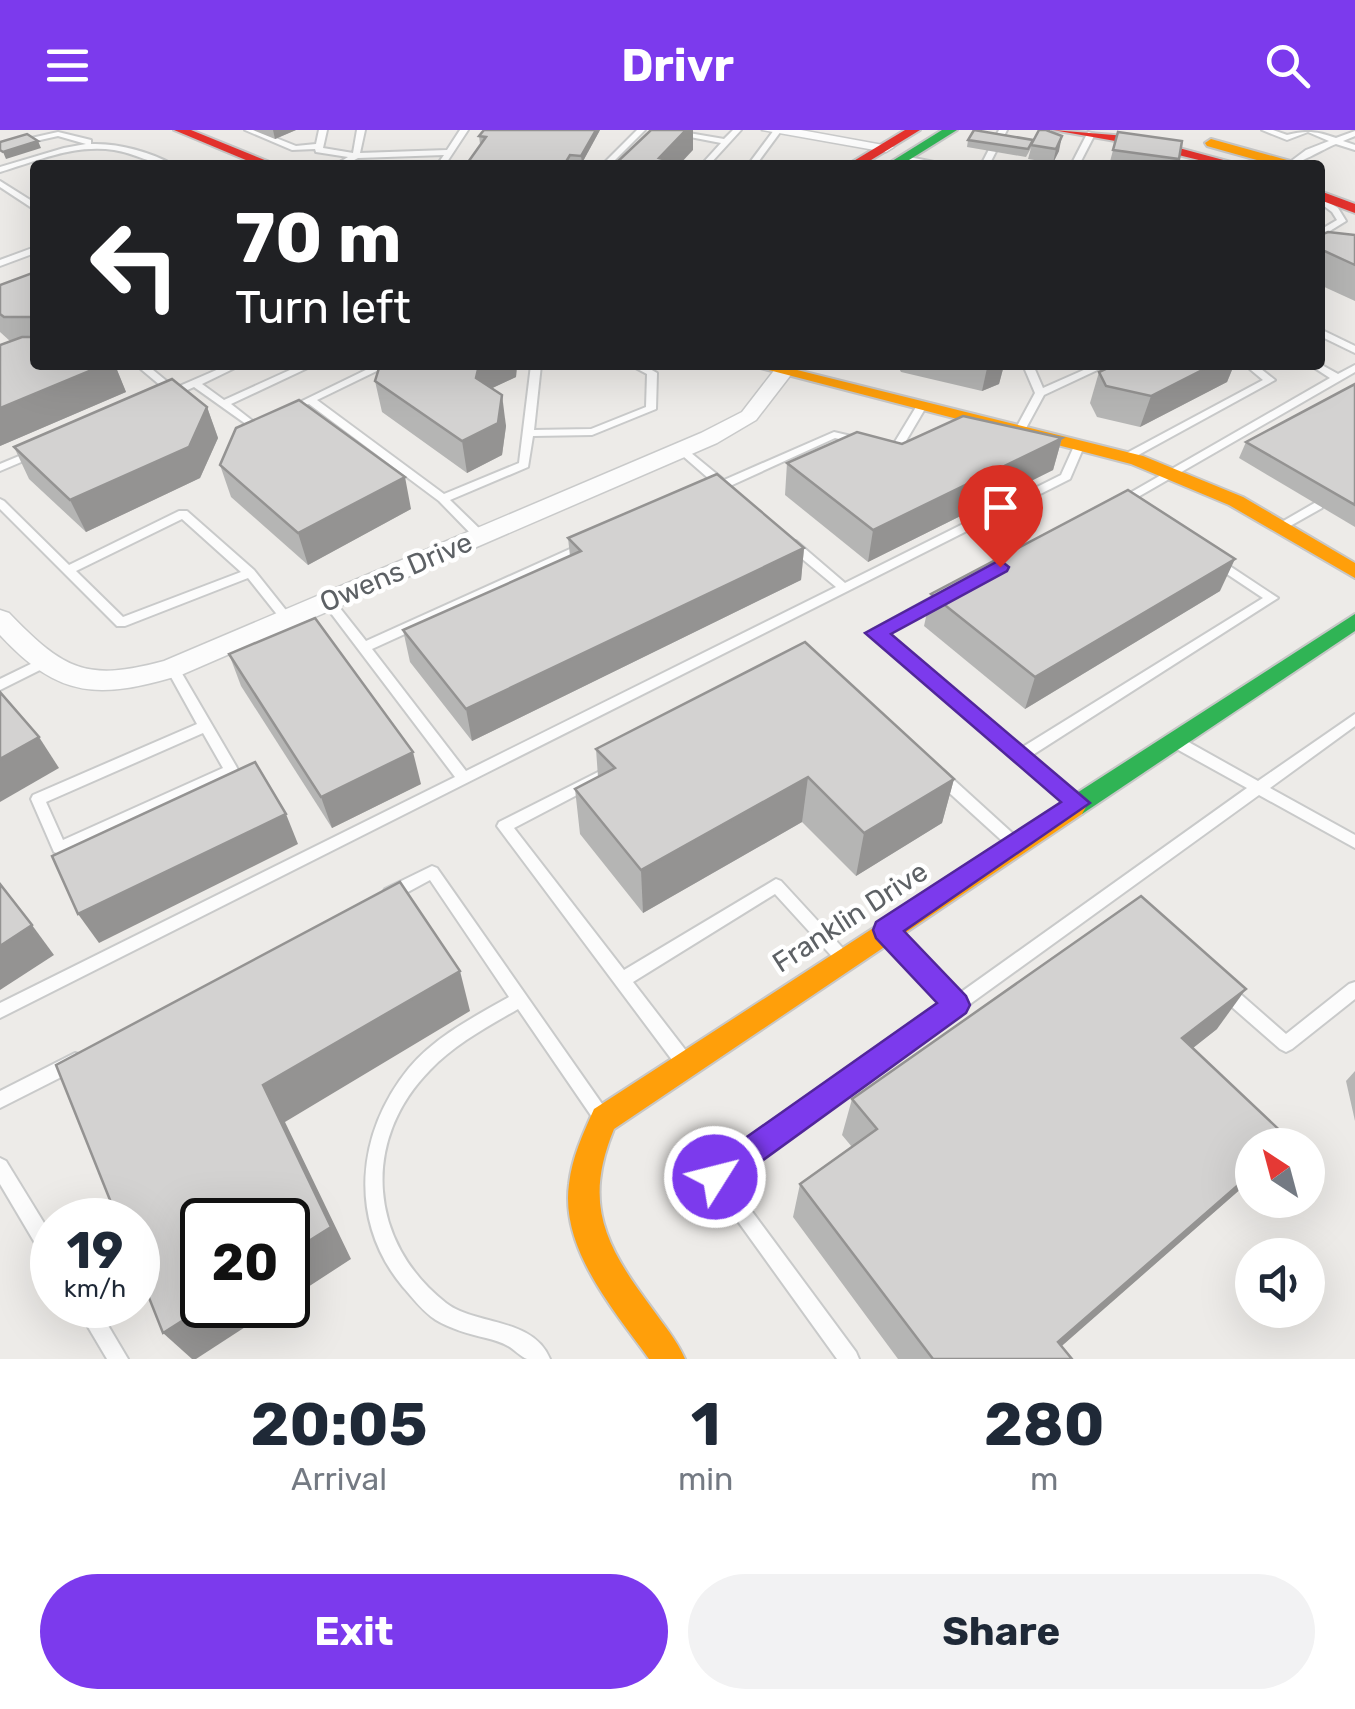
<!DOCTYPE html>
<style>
body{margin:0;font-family:Rubik,sans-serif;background:#f2f2f3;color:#1f2937;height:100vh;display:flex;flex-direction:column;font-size:38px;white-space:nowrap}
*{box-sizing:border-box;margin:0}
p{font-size:32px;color:#747a83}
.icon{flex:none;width:55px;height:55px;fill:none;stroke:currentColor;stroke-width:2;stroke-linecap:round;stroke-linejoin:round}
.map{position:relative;height:1229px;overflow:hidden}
.side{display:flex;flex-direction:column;background:#fff;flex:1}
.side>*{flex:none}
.hud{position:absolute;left:30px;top:30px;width:1295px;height:210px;border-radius:10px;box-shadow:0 10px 40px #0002;background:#202124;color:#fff;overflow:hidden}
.needle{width:65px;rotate:324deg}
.buttons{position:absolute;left:1235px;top:998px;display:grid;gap:20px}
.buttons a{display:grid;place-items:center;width:90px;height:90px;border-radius:50%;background:#fff;box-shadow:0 10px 40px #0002;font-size:50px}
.speed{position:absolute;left:30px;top:1068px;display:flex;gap:20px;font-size:50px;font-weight:700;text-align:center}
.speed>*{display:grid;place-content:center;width:130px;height:130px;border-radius:50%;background:#fff;box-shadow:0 10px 40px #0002;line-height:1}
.speed small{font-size:25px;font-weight:400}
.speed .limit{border:5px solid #111;border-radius:15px;background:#fff;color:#111}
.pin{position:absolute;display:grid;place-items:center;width:85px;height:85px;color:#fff;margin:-102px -42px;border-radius:50% 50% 50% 0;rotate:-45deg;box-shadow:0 0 10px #0007}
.pin .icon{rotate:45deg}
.me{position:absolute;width:110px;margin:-55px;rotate:54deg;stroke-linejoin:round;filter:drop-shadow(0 0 8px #0008)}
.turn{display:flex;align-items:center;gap:35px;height:210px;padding:0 40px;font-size:45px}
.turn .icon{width:130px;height:130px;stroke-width:2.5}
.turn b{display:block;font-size:70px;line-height:85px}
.eta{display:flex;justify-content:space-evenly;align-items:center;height:170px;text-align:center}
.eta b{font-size:60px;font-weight:700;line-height:70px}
.primary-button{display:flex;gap:20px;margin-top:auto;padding:20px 40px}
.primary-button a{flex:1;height:115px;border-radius:60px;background:#7c3aed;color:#fff;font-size:40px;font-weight:700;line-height:115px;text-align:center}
.primary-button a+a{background:#f2f2f3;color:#1f2937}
header{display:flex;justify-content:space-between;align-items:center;height:130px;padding:0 40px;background:#7c3aed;color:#fff;font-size:45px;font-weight:700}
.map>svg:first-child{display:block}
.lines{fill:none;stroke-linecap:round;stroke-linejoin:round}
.lane-casing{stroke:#c9caca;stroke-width:4}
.street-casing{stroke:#c9caca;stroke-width:3}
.fast-casing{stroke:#c7c7c7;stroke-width:4}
.slow-casing{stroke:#c7c7c7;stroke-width:4}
.jam-casing{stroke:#c7c7c7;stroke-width:4}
.lane{fill:#fcfcfc;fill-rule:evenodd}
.street{fill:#fcfcfc;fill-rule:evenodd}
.fast{fill:#30b455;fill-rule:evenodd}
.slow{fill:#ff9f0a;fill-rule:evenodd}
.jam{fill:#e5322d;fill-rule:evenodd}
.wall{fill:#b5b5b4}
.shaded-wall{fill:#949392}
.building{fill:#d3d2d1;stroke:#949392;stroke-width:2.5}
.route{fill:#7c3aed;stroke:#51269a;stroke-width:2.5}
.labels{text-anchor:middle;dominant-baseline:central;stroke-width:9;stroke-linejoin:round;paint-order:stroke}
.street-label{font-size:28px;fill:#5d6165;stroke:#fff}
</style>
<header><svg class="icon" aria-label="menu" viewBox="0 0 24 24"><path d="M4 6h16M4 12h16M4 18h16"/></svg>Drivr<svg class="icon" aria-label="search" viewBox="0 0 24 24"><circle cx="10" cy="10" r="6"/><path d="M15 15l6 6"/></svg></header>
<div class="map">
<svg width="1355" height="1229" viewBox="0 0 1355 1229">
<rect width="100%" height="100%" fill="#edebe8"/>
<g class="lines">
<g class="lane-casing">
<g id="lane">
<path d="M245 0H256L296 16 316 14 319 0H327L323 18 353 23 357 0H365L360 23 447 20 460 0H468L445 35H437L444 25 358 28 345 35H335L348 27 316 22 315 19 292 20Z"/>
<path d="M637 0H645L610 35H602Z"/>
<path d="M654 0H671L724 9 733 0H741L709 35H701L721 13Z"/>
<path d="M774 0 781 1 756 35H748Z"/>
<path d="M999 0H1007L989 35H981Z"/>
<path d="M1262 0H1273L1287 5C1306 0 1317 1 1336 8L1355 1V6L1343 11 1355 15V20L1336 14C1323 19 1298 35 1286 35L1306 20 1329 11 1308 2 1287 10Z"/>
<path d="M58 2 91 10V14C119 13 150 22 174 35 153 35 134 23 114 20 74 14 37 31 0 42V37L64 18 86 14 58 6 0 19V15Z"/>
<path d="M1088 2 1095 4 1079 35H1071Z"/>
<path d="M904 26 939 33 943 35H927L901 30V26Z"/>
<path d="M0 51 35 73V80L0 57Z"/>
<path d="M1320 67 1338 78 1346 91 1320 107V100L1337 90 1332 82 1320 73Z"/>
<path d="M35 117V123L0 136V130Z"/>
<path d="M1320 199 1355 216V223L1320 206Z"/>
<path d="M1320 234 1338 244 1355 235V242L1124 375H1116V371L1330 248 1310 235Z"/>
<path d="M136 235H147L175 258 228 235H241L202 254 224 270 301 235H314L231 274 254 292 261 290 266 293 253 299 194 257 174 266H166L165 264 167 261Z"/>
<path d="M376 235H389L317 270 444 364 519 333 531 235H541L534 300 591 299 646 277 647 244 630 235H643L657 243 656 279 592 305 533 306 528 337 450 370 484 403 486 406 480 410 476 409 439 371 309 274 303 276 298 273Z"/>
<path d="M1023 235H1033L1043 258 1095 235H1108L1044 265 1025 300 1020 303 1015 300 1035 263Z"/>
<path d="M1245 235H1256L1275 250 1131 329H1123V325L1263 250Z"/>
<path d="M921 274 926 277 900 321 882 319V315H893L916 277Z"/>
<path d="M834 302 864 309 865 311 860 314 835 308 730 356V360L710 361V357L715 354 676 320 681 317 685 318 724 350Z"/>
<path d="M1080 311 1085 314 1070 349 0 888V873L455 647 324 474 322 471 324 468H332L366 511 581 414H589L591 417 589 420 372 519 466 641 836 457 788 417 786 414 788 411H796L845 453 1061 345 1075 314Z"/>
<path d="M36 319 40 320V324L0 341V334Z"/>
<path d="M0 369 4 371 69 435 179 381H187L254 440 293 489 291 492H283L248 448 125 496H117L0 379ZM182 389 241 442 123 487 76 441Z"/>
<path d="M1318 371 1322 372V378L1283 400H1275L1273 397Z"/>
<path d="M1216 427 1278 468 1031 626 1082 669 1084 673 1082 677H1072L870 503 872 500 938 464H946L948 467 946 470 885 504 1021 618 1263 468 1212 434 1210 431 1212 428Z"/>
<path d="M41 529 47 534 46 537 0 560V549Z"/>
<path d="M172 533 177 535 236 636 238 640 236 644 64 722 59 724 54 722 31 669 33 665 197 594 166 538ZM203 603 223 638 63 710 46 672Z"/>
<path d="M1355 584V596L1270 658 1355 705V718L1259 665 728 1049 856 1222 859 1229H837L706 1047 709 1041 944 874 883 809 881 804 883 799 889 797 895 799 957 865 1247 658 1173 617 1171 613 1173 609H1183L1258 651Z"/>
<path d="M612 635 617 636 619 640 617 644 514 698 624 840 776 749 781 751 851 827 849 832 843 834 837 832 775 764 633 852 687 922 689 928 687 934 681 936 675 934 497 696 499 692Z"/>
<path d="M938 639 943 640 1020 710 1022 714 1020 718 1015 720 1010 718 933 648 931 644 933 640Z"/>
<path d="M432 736 437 738 607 981 604 987 598 989 592 987 518 879C487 897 455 914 430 940 361 1010 368 1112 446 1173 476 1196 533 1187 550 1229 544 1229 533 1229 527 1229 521 1227 514 1219 508 1216 501 1212 494 1210 486 1208 469 1204 451 1199 436 1190 423 1182 413 1168 403 1157 348 1091 356 1003 409 938 436 906 474 887 509 867L430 750 395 769 390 770 385 769 382 764 385 759Z"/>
<path d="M1223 852 1229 854 1286 904 1349 854 1355 852V869L1292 919 1286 922 1280 919 1217 864 1215 859 1217 854Z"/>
<path d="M75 923 81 925 83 931 81 937 0 978V961Z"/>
<path d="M0 1028 6 1031 52 1106V1132L45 1130 0 1054Z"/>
<path d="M75 1175H96L128 1229H107Z"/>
</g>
</g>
<g class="street-casing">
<g id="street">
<path d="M762 0H801L894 17 886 22Z"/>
<path d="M783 236 793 242 756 290 717 313 181 545C100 569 60 570 0 505V480L9 483C64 540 86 552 164 531L701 303 742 282 776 238Z"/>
</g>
</g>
<g class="fast-casing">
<g id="fast">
<path d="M942 0H957L901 35 889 33Z"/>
<path d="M1355 484V501L1082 684H1066L1062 677 1066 670Z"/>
</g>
</g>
<g class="slow-casing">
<g id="slow">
<path d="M1211 9 1294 32 1296 35H1275L1207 16 1205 13Z"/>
<path d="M749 235H777L1143 326 1243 367 1355 433V448L1229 375 1131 334Z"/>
<path d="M1074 668 1082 670 1086 677 1082 684 614 999C583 1074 605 1115 651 1177 663 1194 677 1210 685 1229H649C614 1180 560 1119 569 1054 572 1027 583 1004 594 979Z"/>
</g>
</g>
<g class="jam-casing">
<g id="jam">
<path d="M174 0H191L277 35H258Z"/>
<path d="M905 0H920L863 35H847Z"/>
<path d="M1053 0 1138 7 1242 35H1219L1138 15Z"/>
<path d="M1320 61 1355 74V83L1320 70Z"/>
</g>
</g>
<use href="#lane" class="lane"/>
<use href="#street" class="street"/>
<use href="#fast" class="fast"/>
<use href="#slow" class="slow"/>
<use href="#jam" class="jam"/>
</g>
<g class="wall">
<path d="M253 0H296L275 9Z"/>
<path d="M600 0 582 33 480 14 479 6Z"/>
<path d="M1039 0 1059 21 1053 33 1028 29 1031 18 1026 27 967 17 968 10 1032 14Z"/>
<path d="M1118 2 1179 29 1177 35H1109Z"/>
<path d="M1320 105H1355V171L1320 155Z"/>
<path d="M35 142V235H115L126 262 0 316V215L10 211 0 202V155Z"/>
<path d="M380 235H517L516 247 492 258 506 296 502 325 467 343 382 282 375 251Z"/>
<path d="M897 235H1004L999 254 982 261 901 242Z"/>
<path d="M1114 235H1234L1227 252 1140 297 1097 287 1090 273 1099 242Z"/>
<path d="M1355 254V397L1239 328 1246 312Z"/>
<path d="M207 277 218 308 200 348 86 402 29 349 14 317Z"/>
<path d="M1062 308 1053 340 868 432 785 365 787 333 902 314Z"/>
<path d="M220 335 411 379 308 435 231 367Z"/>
<path d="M568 408 804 418 801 450 472 611 410 532 403 500 570 426Z"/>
<path d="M1220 461 1025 579 924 496 931 464Z"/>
<path d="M229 524 421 654 332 698 241 556Z"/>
<path d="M596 619 954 649 942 693 856 746 802 692 643 783 580 704 575 659 598 647Z"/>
<path d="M1217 899 1193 918 1252 1015V1049L1061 1216 1072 1229H898L793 1087 800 1054 852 1017 842 1005 852 969Z"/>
<path d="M1355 941V991L1346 951Z"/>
</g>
<g class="shaded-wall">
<path d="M273 0H296L275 9Z"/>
<path d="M596 0H600L582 33 581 26Z"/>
<path d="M686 0H693V20L679 35H658L659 28Z"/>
<path d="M1062 6 1059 21 1053 33 1056 19Z"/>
<path d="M38 11 41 18 6 29 3 22Z"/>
<path d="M104 235H115L126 262 0 316V278Z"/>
<path d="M479 235H517L516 247 484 262 476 248Z"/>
<path d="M993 235H1004L999 254 982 261 987 238Z"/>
<path d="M1212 235H1234L1227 252 1140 297 1151 266Z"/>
<path d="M502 265 506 296 502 325 467 343 462 311Z"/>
<path d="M207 277 218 308 200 348 86 402 70 370Z"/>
<path d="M1062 308 1053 340 868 432 873 400Z"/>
<path d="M405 347 411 379 308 435 298 403Z"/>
<path d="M804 418 801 450 472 611 466 579Z"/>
<path d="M1235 429 1220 461 1025 579 1035 547Z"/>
<path d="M39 607 59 638 0 672V629Z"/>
<path d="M413 622 421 654 332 698 321 667Z"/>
<path d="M808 647 802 692 643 783 641 740Z"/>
<path d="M954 649 942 693 856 746 864 703Z"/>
<path d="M286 684 298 714 99 813 78 784Z"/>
<path d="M32 795 54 825 0 860V816Z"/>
<path d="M460 841 470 881 285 992 351 1129 288 1170V1124L263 955Z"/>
<path d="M1246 859 1217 899 1156 947 1182 908Z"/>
<path d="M1252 1043V1049L1047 1229 1058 1212Z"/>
<path d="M207 1175H279L196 1229H192L163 1203Z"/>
</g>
<g class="building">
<path d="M484 0H596L581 26 570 25 564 35H466L486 7 479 6Z"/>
<path d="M651 0H686L659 28 667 30 658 35H614Z"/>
<path d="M974 0 1033 10 1028 19 968 10Z"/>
<path d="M1039 0H1046L1062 6 1056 19 1031 15Z"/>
<path d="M1118 2 1182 11 1179 29 1113 20Z"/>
<path d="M27 4 38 11 3 22 0 20V12Z"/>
<path d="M1328 102 1355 105V135L1320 119V105Z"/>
<path d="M35 142V187H4L0 184V155Z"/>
<path d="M22 207H35V235H104L0 278V215Z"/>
<path d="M380 235H479L476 248 502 265 498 293 462 311 375 251Z"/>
<path d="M1114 235H1212L1151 266 1106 256 1099 242Z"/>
<path d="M172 249 207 277 189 317 70 370 14 317Z"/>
<path d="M1355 254V375L1246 312Z"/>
<path d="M299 270 405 347 298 403 220 335 236 298Z"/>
<path d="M963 286 1062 308 873 400 787 333 857 302 902 314Z"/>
<path d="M717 344 804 418 466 579 403 500 581 421 568 408Z"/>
<path d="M1128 360 1235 429 1035 547 931 464Z"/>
<path d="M315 488 413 622 321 667 229 524Z"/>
<path d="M805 512 954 649 864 703 808 647 641 740 575 659 615 638 596 619Z"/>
<path d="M0 562 39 607 0 629Z"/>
<path d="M255 632 286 684 78 784 52 726Z"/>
<path d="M400 752 460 841 263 955 331 1097 288 1124V1090H202V1175H207L163 1203 138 1140V1090H118L56 935Z"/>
<path d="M0 754 32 795 0 816Z"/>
<path d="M1141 766 1246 859 1182 908 1290 1010 1285 1015H1252V1043L1058 1212 1072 1229H933L800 1054 877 999 852 969Z"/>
</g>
<path class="route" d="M1000 430 1009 437 1007 441 891 504 1090 673 904 801 966 866 970 875 966 883 726 1057 715 1062 704 1057 700 1047 704 1037 937 873 876 808 873 800 876 792 1061 672 865 503Z"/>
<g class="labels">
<g class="street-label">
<text transform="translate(396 442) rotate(-23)">Owens Drive</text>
<text transform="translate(850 787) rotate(-33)">Franklin Drive</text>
</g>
</g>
</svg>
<div class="buttons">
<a><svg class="needle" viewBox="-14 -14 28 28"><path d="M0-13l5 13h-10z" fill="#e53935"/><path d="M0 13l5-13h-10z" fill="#747a83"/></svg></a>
<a><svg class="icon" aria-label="sound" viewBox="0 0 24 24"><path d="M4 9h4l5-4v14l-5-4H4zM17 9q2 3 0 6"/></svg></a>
</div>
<div class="speed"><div>19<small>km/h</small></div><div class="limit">20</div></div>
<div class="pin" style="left:1000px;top:437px;background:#d93025"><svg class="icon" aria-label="arrive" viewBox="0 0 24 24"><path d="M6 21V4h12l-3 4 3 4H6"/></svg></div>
<svg class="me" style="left:715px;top:1047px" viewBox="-20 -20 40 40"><circle r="17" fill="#7c3aed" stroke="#fff" stroke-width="3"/><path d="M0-11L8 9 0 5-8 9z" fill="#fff"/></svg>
<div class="hud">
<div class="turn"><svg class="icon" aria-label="left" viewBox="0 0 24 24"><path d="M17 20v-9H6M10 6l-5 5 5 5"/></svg><div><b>70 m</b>Turn left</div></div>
</div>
</div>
<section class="side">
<div class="eta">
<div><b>20:05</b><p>Arrival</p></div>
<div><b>1</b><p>min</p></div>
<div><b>280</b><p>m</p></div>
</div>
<div class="primary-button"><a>Exit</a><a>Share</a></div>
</section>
